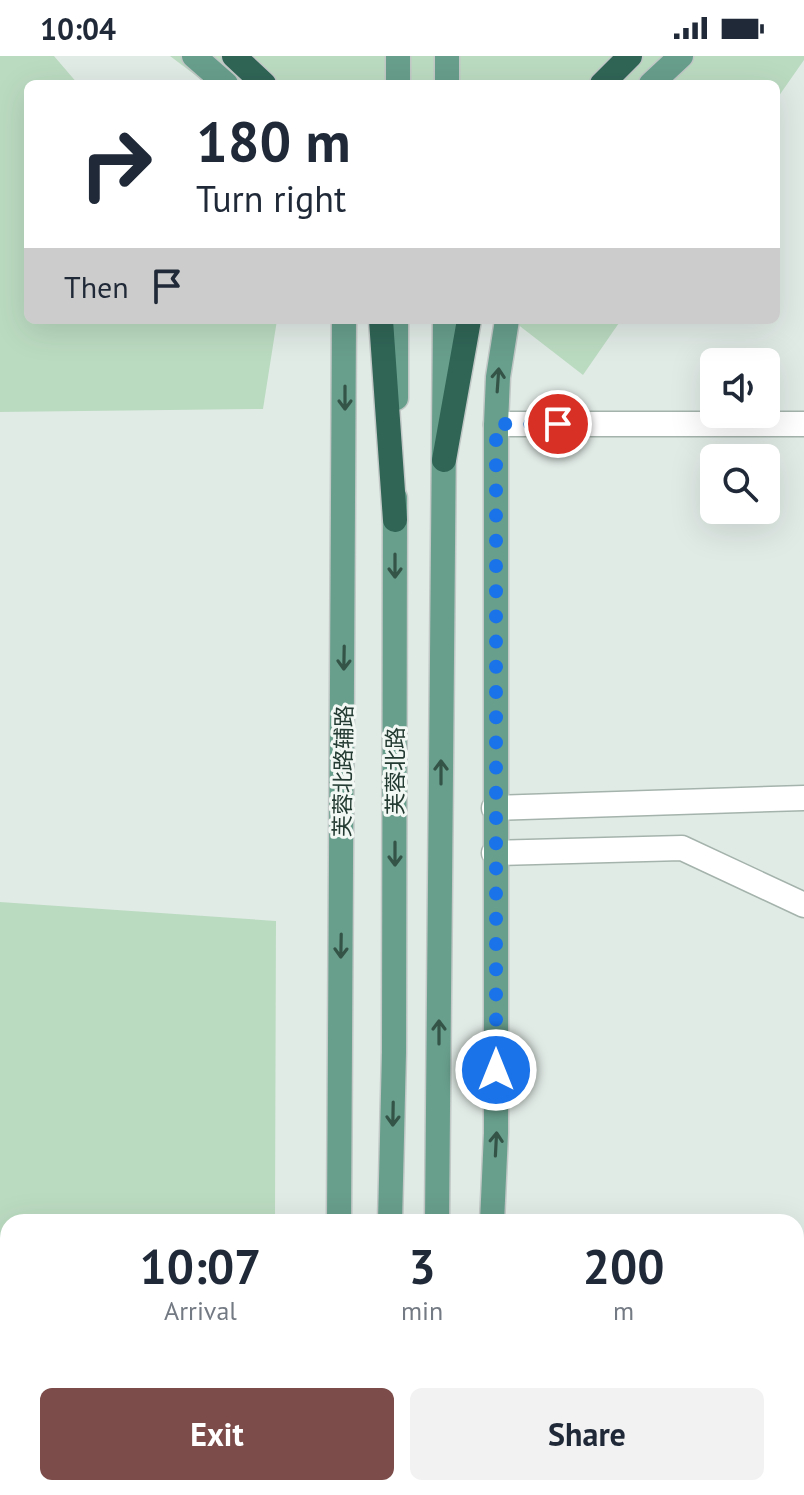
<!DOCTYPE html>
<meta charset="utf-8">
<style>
body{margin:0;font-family:"PT Sans","Noto Sans SC",sans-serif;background:#f2f2f3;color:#1f2937;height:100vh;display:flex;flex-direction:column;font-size:30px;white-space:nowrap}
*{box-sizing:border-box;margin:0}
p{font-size:26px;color:#747a83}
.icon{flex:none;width:44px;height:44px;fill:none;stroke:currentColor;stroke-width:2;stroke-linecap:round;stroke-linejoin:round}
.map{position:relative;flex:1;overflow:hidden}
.sheet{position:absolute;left:0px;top:1158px;width:804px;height:282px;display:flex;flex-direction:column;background:#fff;border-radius:24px 24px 0 0;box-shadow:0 8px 32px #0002}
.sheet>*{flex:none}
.top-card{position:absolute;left:24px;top:24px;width:756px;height:244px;border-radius:12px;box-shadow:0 8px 32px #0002;background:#fff;color:#1f2937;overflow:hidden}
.buttons{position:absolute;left:700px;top:292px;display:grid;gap:16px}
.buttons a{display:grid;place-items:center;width:80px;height:80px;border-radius:12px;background:#fff;box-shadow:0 8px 32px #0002;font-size:40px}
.pin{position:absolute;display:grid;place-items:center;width:68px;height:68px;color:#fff;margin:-34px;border:4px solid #fff;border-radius:50%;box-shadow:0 2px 8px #0007}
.me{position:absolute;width:88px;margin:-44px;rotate:0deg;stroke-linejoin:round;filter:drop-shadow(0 0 6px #0008)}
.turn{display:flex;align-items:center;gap:28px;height:168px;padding:0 40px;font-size:36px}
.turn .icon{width:104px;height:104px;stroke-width:2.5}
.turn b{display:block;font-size:56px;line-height:68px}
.then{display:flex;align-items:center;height:76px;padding:0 40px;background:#0003;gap:16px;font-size:30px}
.eta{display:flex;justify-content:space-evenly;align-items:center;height:136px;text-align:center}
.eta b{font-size:48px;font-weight:800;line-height:56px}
.cta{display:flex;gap:16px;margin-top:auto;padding:16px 40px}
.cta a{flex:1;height:92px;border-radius:12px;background:#7b4c49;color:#fff;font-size:32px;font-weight:800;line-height:92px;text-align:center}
.cta a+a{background:#f2f2f3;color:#1f2937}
.status{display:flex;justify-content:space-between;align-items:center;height:56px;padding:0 40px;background:#fff;direction:ltr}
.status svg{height:22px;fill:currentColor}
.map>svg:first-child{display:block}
.green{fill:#bbdbc1}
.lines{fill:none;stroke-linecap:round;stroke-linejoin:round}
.minor-casing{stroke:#a4b3ac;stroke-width:27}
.major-casing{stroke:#c1c8c6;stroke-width:27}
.highway-casing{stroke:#c1c8c6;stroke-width:27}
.minor{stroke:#fff;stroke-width:24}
.major{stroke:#689e8c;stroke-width:24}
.highway{stroke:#306556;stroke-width:24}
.oneway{stroke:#345448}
.route{stroke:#1a73e8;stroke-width:14;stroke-dasharray:0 25.2}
.labels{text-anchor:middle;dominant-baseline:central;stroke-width:6;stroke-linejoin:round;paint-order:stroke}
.street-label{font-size:22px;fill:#233b32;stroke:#f2f8f4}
</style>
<div class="status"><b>10:04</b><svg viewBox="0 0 49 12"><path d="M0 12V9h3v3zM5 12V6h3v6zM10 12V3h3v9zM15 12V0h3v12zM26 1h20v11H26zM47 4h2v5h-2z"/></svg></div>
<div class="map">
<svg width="804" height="1439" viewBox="0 0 804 1439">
<rect width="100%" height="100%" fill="#e1ebe6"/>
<g class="green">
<path d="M0 0H54L78 28H28V264H277L263 353 0 356Z"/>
<path d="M170 0H804V4L776 44V28H207Z"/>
<path d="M512 264H621L583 319Z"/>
<path d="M0 846 276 865 275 1166H8V1432H274V1439H0Z"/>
</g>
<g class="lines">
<g class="minor-casing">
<g id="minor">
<path d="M496 368H804"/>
<path d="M494 752 804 742"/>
<path d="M494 797 682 792 804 849"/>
<path d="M796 1399 804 1382"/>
<path d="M749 1439 760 1432"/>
</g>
</g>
<g class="major-casing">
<g id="major">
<path d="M194 0 226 28"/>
<path d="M398 28V0"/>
<path d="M447 28V0"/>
<path d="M651 28 681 0"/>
<path d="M396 342V264"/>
<path d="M339 1166 344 264"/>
<path d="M390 1166 394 996 395 442"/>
<path d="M437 1166 445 264"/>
<path d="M492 1166 496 1077V368L498 321 507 264"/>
<path d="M336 1439V1432"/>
<path d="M384 1439V1432"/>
<path d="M435 1439V1432"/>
<path d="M478 1439V1432"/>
</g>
</g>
<g class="highway-casing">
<g id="highway">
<path d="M234 0 264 28"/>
<path d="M602 28 630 0"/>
<path d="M381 264 395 464"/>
<path d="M444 404 469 264"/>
</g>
</g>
<use href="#minor" class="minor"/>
<use href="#major" class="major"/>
<use href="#highway" class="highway"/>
</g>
<defs><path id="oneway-shaft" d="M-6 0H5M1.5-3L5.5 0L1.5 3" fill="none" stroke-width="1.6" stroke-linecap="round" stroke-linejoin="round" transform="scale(2)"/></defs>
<g class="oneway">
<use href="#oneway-shaft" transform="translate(498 324) rotate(-86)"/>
<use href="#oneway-shaft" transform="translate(345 342) rotate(90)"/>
<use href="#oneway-shaft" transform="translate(395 510) rotate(90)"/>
<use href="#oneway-shaft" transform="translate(344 602) rotate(91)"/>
<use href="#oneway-shaft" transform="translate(441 716) rotate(-90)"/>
<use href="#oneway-shaft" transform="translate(395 798) rotate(90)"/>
<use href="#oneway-shaft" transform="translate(341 890) rotate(91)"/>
<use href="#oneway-shaft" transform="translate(439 976) rotate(-90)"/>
<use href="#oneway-shaft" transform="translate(393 1058) rotate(91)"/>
<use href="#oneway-shaft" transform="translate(496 1088) rotate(-87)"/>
</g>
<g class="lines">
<path class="route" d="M496 1014V368H558"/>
</g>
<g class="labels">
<g class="street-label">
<text transform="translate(343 715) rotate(-89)">芙蓉北路辅路</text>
<text transform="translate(395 715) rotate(-90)">芙蓉北路</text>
</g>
</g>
</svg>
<div class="buttons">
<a><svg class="icon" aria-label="sound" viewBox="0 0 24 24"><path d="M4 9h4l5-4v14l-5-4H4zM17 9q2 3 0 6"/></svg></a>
<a><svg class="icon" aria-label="search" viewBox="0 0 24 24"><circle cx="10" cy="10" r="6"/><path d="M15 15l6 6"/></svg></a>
</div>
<div class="pin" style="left:558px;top:368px;background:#d93025"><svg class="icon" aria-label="arrive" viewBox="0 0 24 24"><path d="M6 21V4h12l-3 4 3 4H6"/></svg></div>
<svg class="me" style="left:496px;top:1014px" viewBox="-20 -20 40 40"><circle r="17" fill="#1a73e8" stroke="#fff" stroke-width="3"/><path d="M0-11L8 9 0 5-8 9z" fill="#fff"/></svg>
<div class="top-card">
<div class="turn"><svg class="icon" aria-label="right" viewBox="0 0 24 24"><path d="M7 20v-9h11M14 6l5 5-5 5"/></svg><div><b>180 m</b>Turn right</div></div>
<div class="then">Then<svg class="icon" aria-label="arrive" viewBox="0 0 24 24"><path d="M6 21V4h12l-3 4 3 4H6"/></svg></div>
</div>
<section class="sheet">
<div class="eta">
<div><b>10:07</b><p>Arrival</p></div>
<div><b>3</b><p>min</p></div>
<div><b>200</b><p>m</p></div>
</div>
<div class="cta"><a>Exit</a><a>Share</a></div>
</section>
</div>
